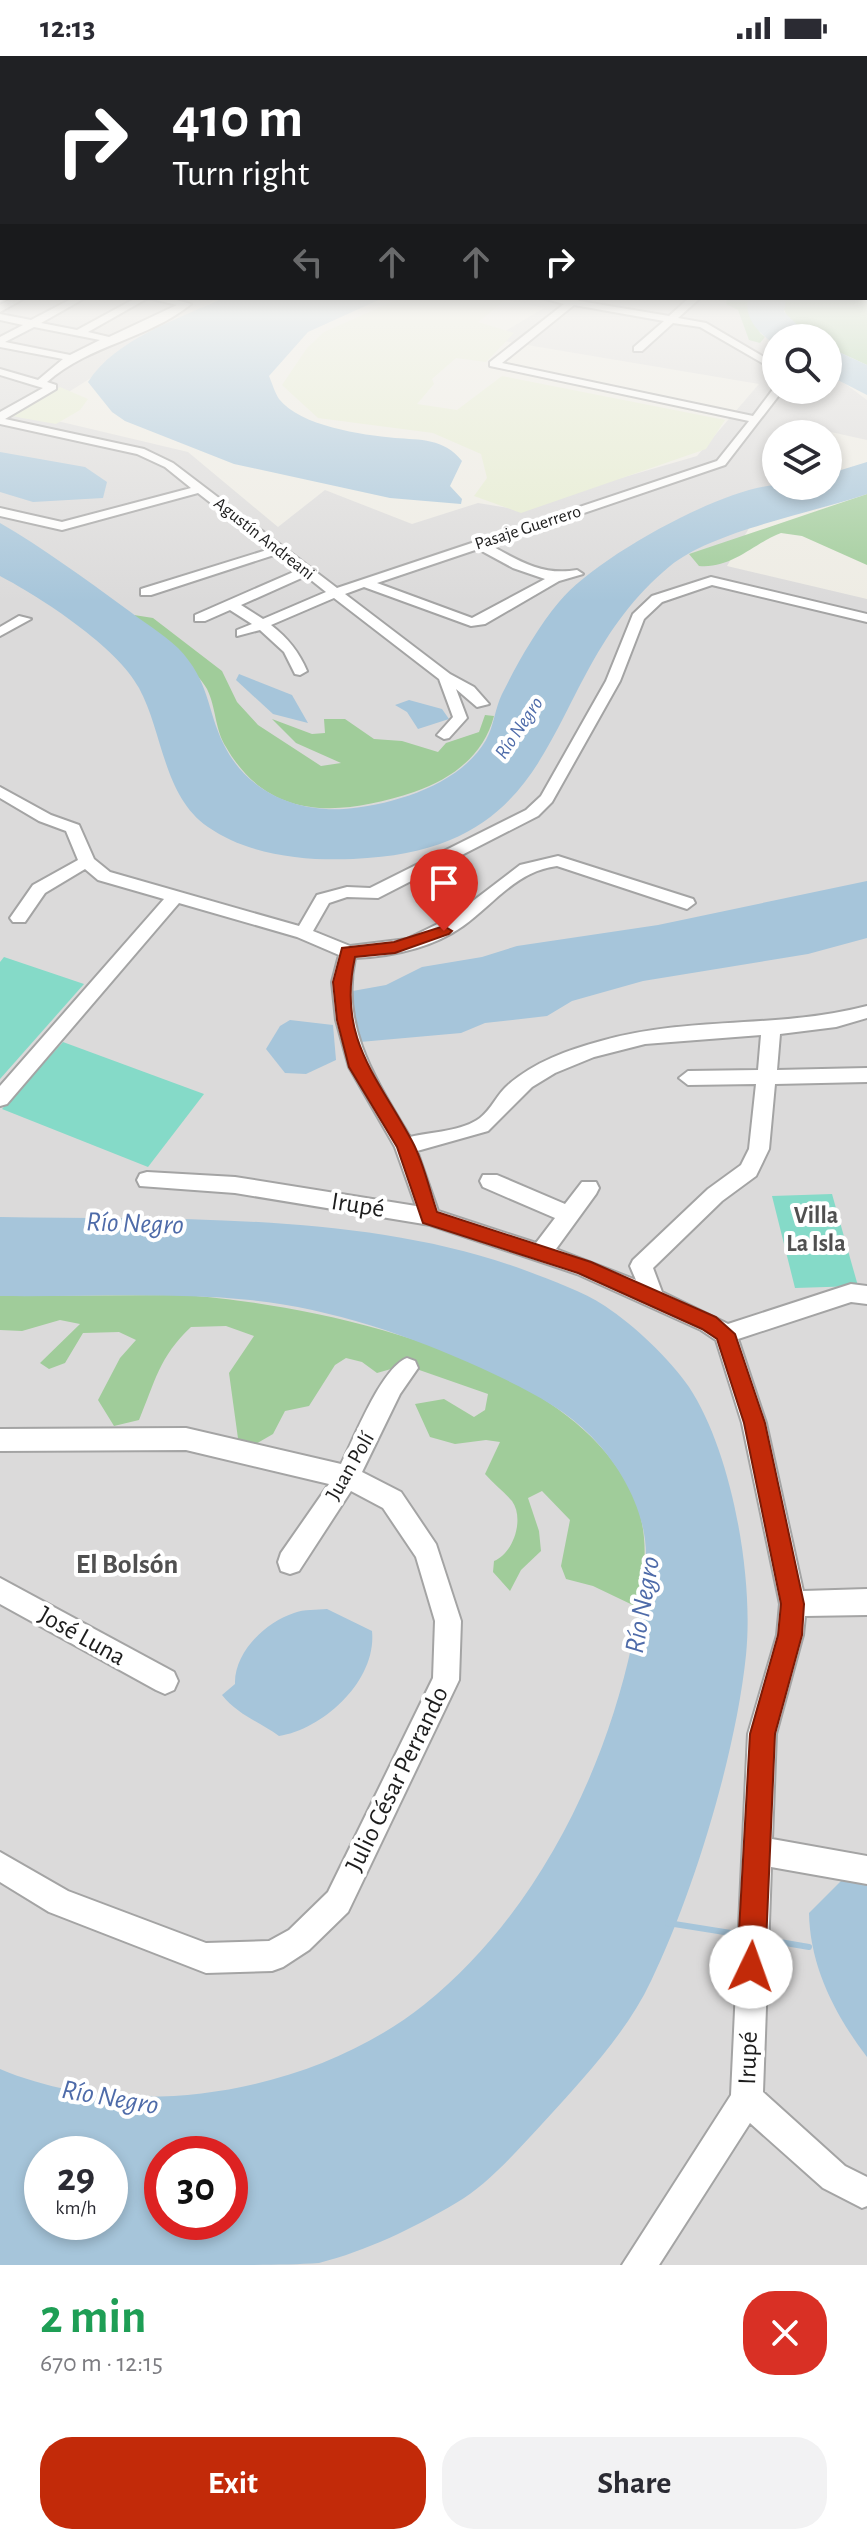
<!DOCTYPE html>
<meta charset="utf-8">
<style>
body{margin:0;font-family:"Alegreya Sans",sans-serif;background:#f2f2f3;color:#2b2b33;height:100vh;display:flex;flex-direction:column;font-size:30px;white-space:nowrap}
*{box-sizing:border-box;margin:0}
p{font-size:26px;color:#7c7c81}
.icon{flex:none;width:44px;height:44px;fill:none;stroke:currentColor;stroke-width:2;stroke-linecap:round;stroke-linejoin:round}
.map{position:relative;height:2209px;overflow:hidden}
.panel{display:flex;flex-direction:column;background:#fff;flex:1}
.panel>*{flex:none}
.hud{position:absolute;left:0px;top:0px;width:868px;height:244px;box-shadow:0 4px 12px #0003;background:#202124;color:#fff;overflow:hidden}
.tools{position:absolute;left:762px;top:268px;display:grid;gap:16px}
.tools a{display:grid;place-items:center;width:80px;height:80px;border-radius:50%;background:#fff;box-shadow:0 4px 12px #0003;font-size:40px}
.speed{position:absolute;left:24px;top:2080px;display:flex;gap:16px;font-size:40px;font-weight:700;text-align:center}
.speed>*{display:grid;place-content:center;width:104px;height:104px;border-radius:50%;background:#fff;box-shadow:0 4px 12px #0003;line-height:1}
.speed small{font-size:20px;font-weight:400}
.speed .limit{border:12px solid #d22;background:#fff;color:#111}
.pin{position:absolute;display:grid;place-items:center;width:68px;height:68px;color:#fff;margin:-82px -34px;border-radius:50% 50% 50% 0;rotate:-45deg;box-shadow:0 0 8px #0007}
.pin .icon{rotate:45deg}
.me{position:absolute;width:88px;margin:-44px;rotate:3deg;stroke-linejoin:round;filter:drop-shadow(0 0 6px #0008)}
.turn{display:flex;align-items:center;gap:28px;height:168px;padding:0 40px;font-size:36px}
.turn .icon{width:104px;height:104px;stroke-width:2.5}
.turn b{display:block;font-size:56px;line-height:68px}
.lanes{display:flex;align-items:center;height:76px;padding:0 40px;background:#0003;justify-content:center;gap:40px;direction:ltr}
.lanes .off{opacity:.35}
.round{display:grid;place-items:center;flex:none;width:84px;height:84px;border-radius:32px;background:#f2f2f3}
.overview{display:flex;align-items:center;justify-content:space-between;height:136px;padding:0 40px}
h1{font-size:48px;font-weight:700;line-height:60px;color:#1e9e55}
.action{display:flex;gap:16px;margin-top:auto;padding:16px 40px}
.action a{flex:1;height:92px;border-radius:32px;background:#c22a09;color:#fff;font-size:32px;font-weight:700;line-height:92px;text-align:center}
.action a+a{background:#f2f2f3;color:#2b2b33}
.status{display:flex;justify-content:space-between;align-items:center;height:56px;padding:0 40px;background:#fff;direction:ltr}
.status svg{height:22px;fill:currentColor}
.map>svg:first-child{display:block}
.residential{fill:#dbdada;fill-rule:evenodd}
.farmland{fill:#e5eccf}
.forest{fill:#a0cc9a}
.pitch{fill:#85dac8}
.water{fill:#a6c5da;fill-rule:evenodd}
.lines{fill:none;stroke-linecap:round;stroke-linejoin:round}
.stream{stroke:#a6c5da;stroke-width:6}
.minor-casing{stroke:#a4a4a4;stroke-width:4}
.minor{fill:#fff;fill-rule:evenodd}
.route{fill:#c22a09;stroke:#7e1b06;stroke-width:2}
.labels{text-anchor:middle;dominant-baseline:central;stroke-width:8;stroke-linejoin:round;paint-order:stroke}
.far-street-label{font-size:18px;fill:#1d1d1d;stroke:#fff}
.far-water-label{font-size:20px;font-style:italic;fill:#4e6ba9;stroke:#fff}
.street-label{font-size:22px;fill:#1d1d1d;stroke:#fff}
.neighbourhood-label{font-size:24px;font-weight:bold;fill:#505050;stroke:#fff}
.near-street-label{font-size:26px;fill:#1d1d1d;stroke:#fff}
.near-water-label{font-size:28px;font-style:italic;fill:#4e6ba9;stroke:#fff}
.near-neighbourhood-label{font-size:28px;font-weight:bold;fill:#505050;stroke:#fff}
</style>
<div class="status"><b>12:13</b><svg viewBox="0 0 49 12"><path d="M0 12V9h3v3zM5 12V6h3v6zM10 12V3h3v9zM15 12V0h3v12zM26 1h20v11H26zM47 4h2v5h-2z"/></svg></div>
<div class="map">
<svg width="867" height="2209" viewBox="0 0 867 2209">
<rect width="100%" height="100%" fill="#eeece4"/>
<path class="residential" d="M0 236 2 242H218L32 359 188 396 278 471 325 434 412 468 478 447 514 453 697 400 759 328 492 283 544 252 498 242H760L776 282V334H828V315L867 344V384L808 371 803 378H776V426L727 510 867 543V2209H0ZM42 2098H110V2166H42ZM162 2098H230V2166H162Z"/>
<g class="farmland">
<path d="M401 242H508L478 266 514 277 486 306 456 302 432 323 434 328 417 348 457 354 502 320 725 364 706 393 521 457 474 440 487 422 481 398 433 377 318 362 282 329 307 292 324 276Z"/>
<path d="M60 331 88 343 80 354 56 368 11 360Z"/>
</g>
<g class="forest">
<path d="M867 236V309L828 291V282C807 282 789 272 783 250L786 242H866Z"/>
<path d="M748 242 760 277 765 281 760 287 749 284 738 254 726 248 727 243Z"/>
<path d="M867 438V509L802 480 781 477C754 487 732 513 699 510L689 498Z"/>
<path d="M134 559 153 562 222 615 237 646 258 669 321 710 341 707 296 687 272 663 312 678 325 677 324 663H345L374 683 402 685 438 696 446 687 479 676 485 659 494 660C484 699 452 723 414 736 341 760 269 766 226 691 215 674 216 651 207 633 197 614 151 576 134 559Z"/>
<path d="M185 1239C320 1249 571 1302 633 1439 650 1476 645 1514 639 1552L593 1530 566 1523 561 1510 570 1464 542 1435 528 1442 539 1475 541 1495 521 1514 510 1535 493 1516 494 1505C513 1498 525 1463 512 1445 504 1436 493 1427 485 1418L500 1386 486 1384 455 1388 430 1381 415 1348 444 1343 474 1361 485 1354 488 1338 405 1309 377 1317 362 1306 346 1302 335 1309 309 1350 285 1355 273 1378 240 1397 229 1317 254 1280 226 1270 191 1271C159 1301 155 1326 139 1364L114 1370 98 1344 120 1302 136 1284 119 1276 83 1277 65 1307 49 1313 40 1307 80 1268 60 1264 22 1275 0 1274V1240Z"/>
</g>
<g class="pitch">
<path d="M4 901 84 928 0 1023V906Z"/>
<path d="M63 986 204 1038 148 1111 2 1053Z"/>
<path d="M832 1138 858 1230 795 1232 772 1140Z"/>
</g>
<g class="water">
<path d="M223 242H383L308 276 269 320C272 327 275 337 279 343 300 370 362 379 395 382 420 384 444 382 462 405L450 430 462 443 461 448 390 442 234 408 125 365 112 356 88 326C115 283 179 263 223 242Z"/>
<path d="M748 242H786L784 256 811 282H776V289C759 277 744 264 748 242Z"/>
<path d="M828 291 867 309V339L828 319Z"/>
<path d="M0 396 85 411 107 426 103 442 33 446 0 436Z"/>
<path d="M867 406V438C812 457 712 475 670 510 535 621 579 794 353 803 304 805 248 799 208 771 163 740 163 676 139 632 117 591 42 542 0 520V467C43 492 84 522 125 552 142 565 162 577 178 592 210 625 206 652 224 689 247 735 294 756 344 753 393 749 460 729 486 684 494 670 495 652 502 638 517 608 537 572 559 546 595 502 718 434 775 429 790 428 811 430 828 430V418Z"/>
<path d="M239 618 292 639 308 667 273 658 236 624Z"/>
<path d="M409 644 442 653 449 663 418 673 407 656 395 649Z"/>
<path d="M867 825V882L808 898 643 925 572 945 547 960 485 967 461 977 360 986 347 936 386 929 422 911 482 901 517 890 658 869Z"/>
<path d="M290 964 333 969 336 1004 306 1018 285 1017 266 993 280 970Z"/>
<path d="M0 1161C171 1164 365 1155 527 1215 553 1225 582 1235 605 1250 635 1270 669 1302 689 1331 732 1396 754 1522 746 1599 736 1697 694 1836 651 1925 626 1978 581 2025 542 2068 517 2095 487 2129 456 2147 414 2172 366 2195 319 2207 291 2209 253 2209 224 2209 149 2209 75 2209 0 2209V2013C132 2069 314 2037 425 1948 534 1860 603 1722 632 1588 638 1560 646 1531 646 1502 647 1457 622 1412 591 1380 561 1349 519 1330 481 1312 409 1279 329 1252 250 1244 167 1236 83 1241 0 1240ZM110 2098V2166H42V2098ZM230 2098V2166H162V2098Z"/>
<path d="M327 1553 372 1575C377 1624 324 1673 279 1680 258 1665 238 1659 222 1639L235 1628C234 1596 266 1566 294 1557 304 1553 317 1554 327 1553Z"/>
<path d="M842 1824 867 1829V2001C835 1959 810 1911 809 1857Z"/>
</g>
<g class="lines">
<g class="stream">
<path d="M668 1867 737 1878"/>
<path d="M768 1884 809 1891"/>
</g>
<g class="minor-casing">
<g id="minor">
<path d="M13 242H25L0 256V249Z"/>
<path d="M73 242H85L41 267 77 274 136 242H148L88 276 109 281 177 249 148 242H169L191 248C149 283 90 288 47 326L56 329V333L5 363 144 393 173 407 337 532 717 405 749 365 490 310V306L564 248 542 242H578L579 245 669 260 689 242H700L678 262 706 267 776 308V315L700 271 673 267 642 295H634V291L664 265 574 249 502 307 753 360 774 332 783 334 725 409 490 489C519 505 543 520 577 514L583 518 559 525 485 568 471 570 364 531 345 538 450 618 474 631 489 648 477 651 456 633 467 662 449 682 444 683 437 679 453 661 439 623 334 542 271 569C288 582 299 596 307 615L300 619 295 618 284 596 260 574 237 580V574L252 568 230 554 205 565H195V559L298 514 277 498 151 539H141V533L270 493 198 437 62 474 0 460V452L62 466 191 432 165 411 137 398 0 368V356L43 332 0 319V313L38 324 63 303 0 291V281L23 269 0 264V258L31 264ZM34 271 100 284 70 299 5 286ZM478 493 513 512 545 523 472 562 377 527ZM306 520 326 536 263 563 241 549Z"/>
<path d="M711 521 867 558V566L712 529 662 546 644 563 620 625 552 746 538 760 378 842 347 841 329 847 313 875 350 890 407 883 452 861 520 809 558 800 693 843 695 847 687 853 557 810C516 815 494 848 463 870 432 892 393 900 355 902 340 971 376 1024 410 1081 431 1076 463 1075 480 1062 492 1053 497 1038 508 1029 534 1006 568 994 601 985 688 960 780 973 867 950V962L836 971 780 978 777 1014 867 1012V1026L775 1028 769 1093 756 1120 722 1145 653 1212 662 1236 728 1268 851 1228 867 1230V1248L851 1246 738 1283 766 1367 803 1535 867 1533V1559L805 1560 803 1579 776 1678 772 1783 867 1800V1828L771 1811 763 2036 845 2110 867 2121V2150L862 2152 823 2132 750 2067 659 2209H622L731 2039 748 1678 777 1579 780 1548 742 1367 716 1284 701 1274 577 1218 430 1169 235 1137 140 1130 137 1124 140 1118 147 1116 235 1121 416 1150 395 1091 349 1011 336 964 332 926 339 899 297 881 179 847 7 1048 0 1050V1030L164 843 98 824 85 813 45 837 25 866H13L10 862 33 829 78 804 66 775 39 765 0 742V731L51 759 79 769 94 803 110 816 299 870 317 839 347 831 370 832 526 754 541 740 606 625 633 558 652 540ZM761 979 758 1014 688 1015 679 1022 688 1029 756 1028 749 1093 741 1109 708 1133 633 1204 630 1210 636 1224 556 1193 596 1138 599 1132 596 1126H582L565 1148 497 1119H483L480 1125 483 1131 555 1162 536 1187 438 1155 417 1095 488 1075 532 1031 555 1017 594 1001 645 988Z"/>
<path d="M19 560 31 563 0 580V571Z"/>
<path d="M407 1302 415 1305 418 1312 400 1338 362 1416 401 1436 436 1488 461 1565 459 1624 348 1856 309 1894 283 1911 272 1915 206 1917 49 1856 0 1826V1796L68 1835 206 1887 269 1885 289 1874 328 1836 433 1622 435 1565 416 1501 383 1452 351 1435 299 1515 290 1518 281 1515 278 1506 281 1497 329 1428 186 1394 0 1395V1373L186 1372 341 1408C354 1383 381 1312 407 1302Z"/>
<path d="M0 1522 174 1616 178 1625 174 1634 165 1638 156 1634 0 1548Z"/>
</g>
</g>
<use href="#minor" class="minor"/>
</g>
<linearGradient id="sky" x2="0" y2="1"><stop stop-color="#8dbbe2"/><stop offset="0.43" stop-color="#f7f6f3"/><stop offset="1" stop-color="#f7f6f3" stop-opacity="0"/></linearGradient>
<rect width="867" height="546" fill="url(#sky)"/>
<path class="route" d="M444 870 452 875 449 878 395 897 355 901C337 982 377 1020 412 1085 424 1107 429 1133 437 1156L591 1206 716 1261 735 1278 765 1367 804 1548 802 1579 775 1678 765 1911 761 1921 751 1925 741 1921 737 1911 750 1678 778 1579 781 1548 744 1367 717 1283 702 1273 578 1217 423 1167 397 1091 349 1011 337 964 333 926 342 892 394 886Z"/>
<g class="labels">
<g class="far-street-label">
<text transform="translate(528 472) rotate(-18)">Pasaje Guerrero</text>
<text transform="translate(264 483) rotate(38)">Agustín Andreani</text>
</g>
<g class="far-water-label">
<text transform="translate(519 672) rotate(-56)">Río Negro</text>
</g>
<g class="street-label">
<text transform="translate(350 1410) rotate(-60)">Juan Polí</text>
</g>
<g class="neighbourhood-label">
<text x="816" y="1160">Villa<tspan x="816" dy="28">La Isla</tspan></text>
</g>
<g class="near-street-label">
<text transform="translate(358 1149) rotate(9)">Irupé</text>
<text transform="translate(82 1580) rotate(29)">José Luna</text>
<text transform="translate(397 1723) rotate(-64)">Julio César Perrando</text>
<text transform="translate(748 2002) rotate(-88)">Irupé</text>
</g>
<g class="near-water-label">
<text transform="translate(135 1168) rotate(2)">Río Negro</text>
<text transform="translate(643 1549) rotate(-80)">Río Negro</text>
<text transform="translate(110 2042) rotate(10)">Río Negro</text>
</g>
<g class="near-neighbourhood-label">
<text x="127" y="1509">El Bolsón</text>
</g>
</g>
</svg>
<div class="tools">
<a><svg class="icon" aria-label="search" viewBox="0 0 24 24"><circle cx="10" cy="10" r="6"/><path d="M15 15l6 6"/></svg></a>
<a><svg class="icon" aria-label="layers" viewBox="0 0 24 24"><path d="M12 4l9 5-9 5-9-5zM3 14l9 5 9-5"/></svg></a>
</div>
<div class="speed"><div>29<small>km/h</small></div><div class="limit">30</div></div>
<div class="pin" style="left:444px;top:875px;background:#d93025"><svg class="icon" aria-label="arrive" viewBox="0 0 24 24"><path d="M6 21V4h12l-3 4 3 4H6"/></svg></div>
<svg class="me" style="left:751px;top:1911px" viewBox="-20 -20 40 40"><circle r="19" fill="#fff"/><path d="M0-13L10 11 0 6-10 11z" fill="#c22a09"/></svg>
<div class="hud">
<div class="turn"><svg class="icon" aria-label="right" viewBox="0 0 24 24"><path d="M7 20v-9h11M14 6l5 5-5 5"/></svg><div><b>410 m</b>Turn right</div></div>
<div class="lanes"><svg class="icon off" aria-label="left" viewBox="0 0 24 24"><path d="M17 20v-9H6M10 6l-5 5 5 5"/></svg><svg class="icon off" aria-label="ahead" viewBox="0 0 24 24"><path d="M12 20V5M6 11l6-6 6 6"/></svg><svg class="icon off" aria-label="ahead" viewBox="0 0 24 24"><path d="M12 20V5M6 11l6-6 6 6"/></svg><svg class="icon" aria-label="right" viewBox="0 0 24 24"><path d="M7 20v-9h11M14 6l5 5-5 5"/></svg></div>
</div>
</div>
<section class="panel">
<div class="overview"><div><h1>2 min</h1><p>670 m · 12:15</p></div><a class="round" style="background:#d93025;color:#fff"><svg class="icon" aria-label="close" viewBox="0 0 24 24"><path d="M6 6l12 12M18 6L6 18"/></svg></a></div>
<div class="action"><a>Exit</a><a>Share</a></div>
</section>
